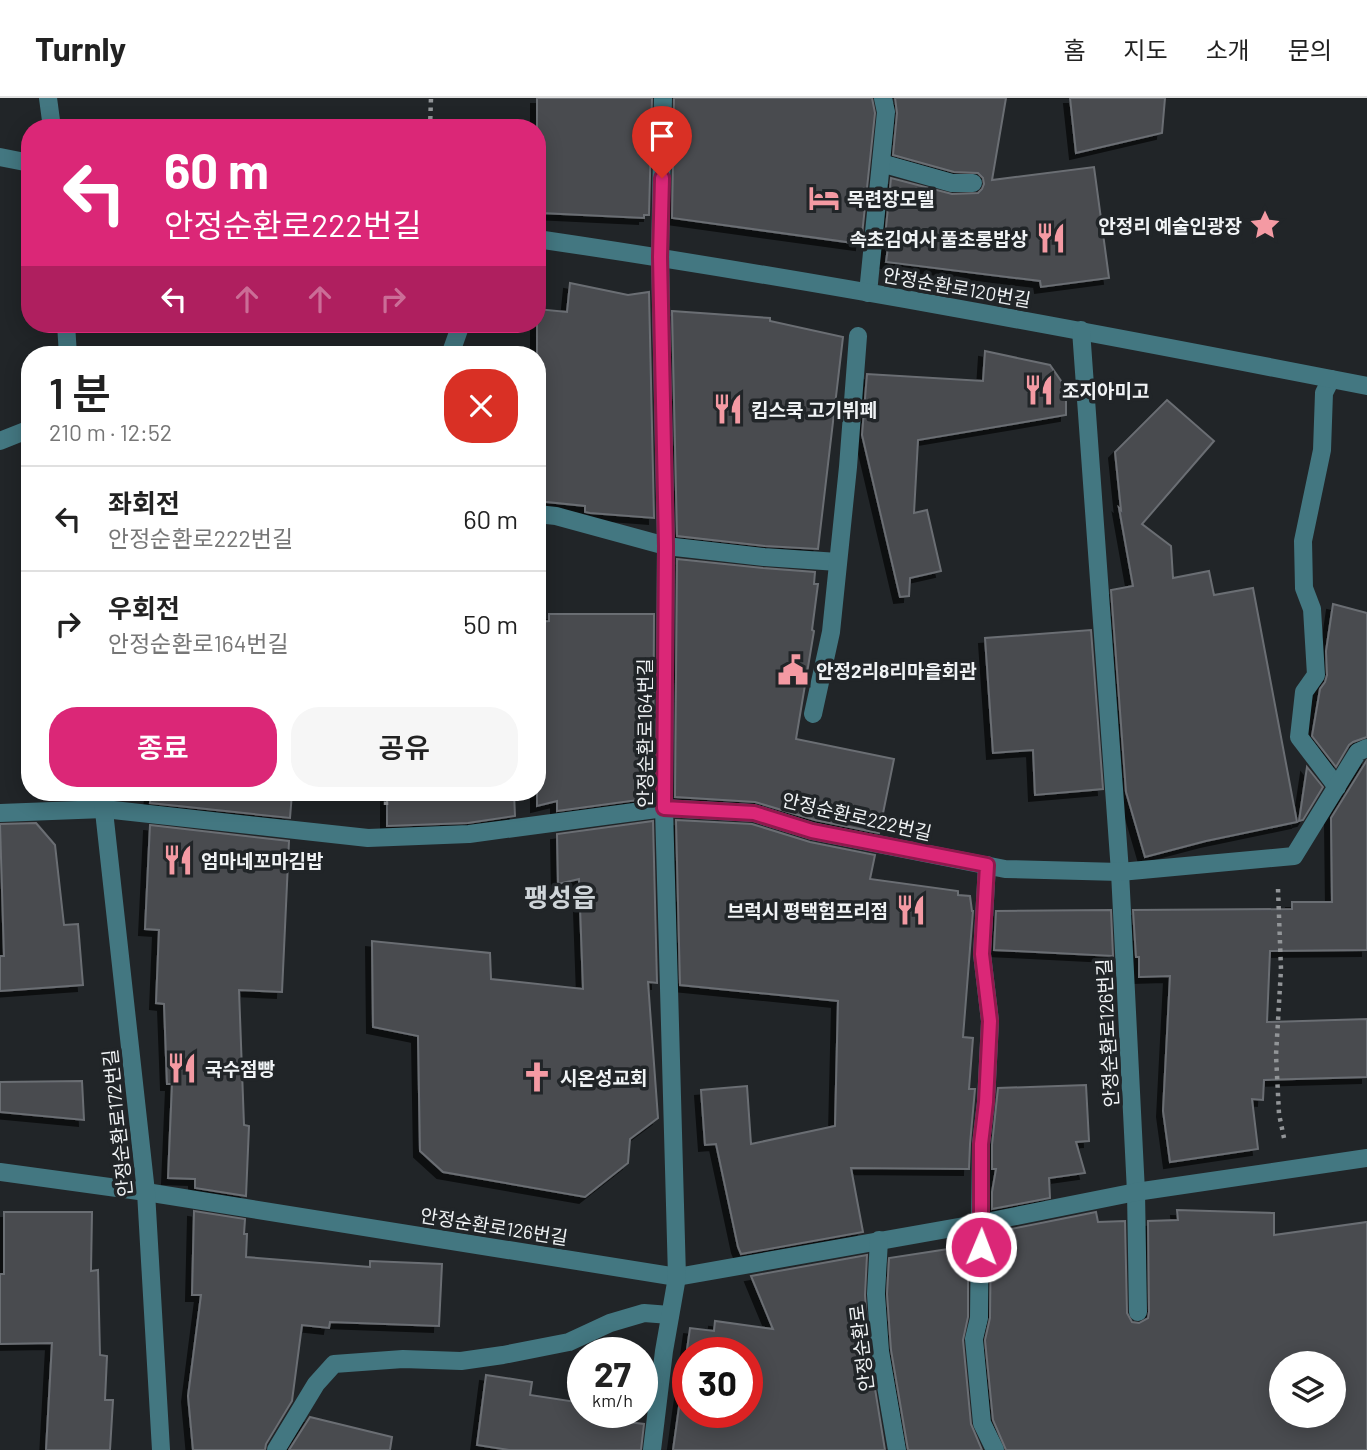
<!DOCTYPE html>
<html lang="ko">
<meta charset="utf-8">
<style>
body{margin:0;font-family:Barlow,"Noto Sans KR",sans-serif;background:#f6f6f6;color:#222;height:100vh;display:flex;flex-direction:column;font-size:26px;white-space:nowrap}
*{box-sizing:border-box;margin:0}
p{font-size:23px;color:#767676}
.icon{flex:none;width:38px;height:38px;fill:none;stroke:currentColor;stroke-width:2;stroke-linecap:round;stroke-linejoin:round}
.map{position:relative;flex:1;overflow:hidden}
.drawer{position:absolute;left:21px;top:248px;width:525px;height:455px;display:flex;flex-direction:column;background:#fff;border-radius:28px;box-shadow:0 4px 18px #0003}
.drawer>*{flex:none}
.hud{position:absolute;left:21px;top:21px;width:525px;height:214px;border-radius:28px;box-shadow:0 4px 18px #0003;background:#db2777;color:#fff;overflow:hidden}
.buttons{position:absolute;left:1269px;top:1253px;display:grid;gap:14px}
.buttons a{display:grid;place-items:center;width:77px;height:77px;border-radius:50%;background:#fff;box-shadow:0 4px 18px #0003;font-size:35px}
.speed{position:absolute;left:567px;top:1239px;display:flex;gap:14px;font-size:35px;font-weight:700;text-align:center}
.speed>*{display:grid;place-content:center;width:91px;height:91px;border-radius:50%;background:#fff;box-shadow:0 4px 18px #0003;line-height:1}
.speed small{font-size:18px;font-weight:400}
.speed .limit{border:10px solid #d22;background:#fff;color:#111}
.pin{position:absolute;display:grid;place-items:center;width:60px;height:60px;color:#fff;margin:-72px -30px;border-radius:50% 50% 50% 0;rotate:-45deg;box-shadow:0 0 7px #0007}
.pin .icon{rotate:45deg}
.me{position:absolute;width:77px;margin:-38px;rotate:1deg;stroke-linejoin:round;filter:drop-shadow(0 0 5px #0008)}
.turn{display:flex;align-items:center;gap:24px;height:147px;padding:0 28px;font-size:32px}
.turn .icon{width:91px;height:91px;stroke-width:2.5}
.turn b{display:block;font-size:49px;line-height:60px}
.lanes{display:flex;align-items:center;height:66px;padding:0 28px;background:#0003;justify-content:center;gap:35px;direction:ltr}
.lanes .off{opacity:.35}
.round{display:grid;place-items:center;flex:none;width:74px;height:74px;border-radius:28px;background:#f6f6f6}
.summary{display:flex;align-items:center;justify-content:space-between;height:119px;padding:0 28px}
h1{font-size:42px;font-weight:600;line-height:52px}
.button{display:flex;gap:14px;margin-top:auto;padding:14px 28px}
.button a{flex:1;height:80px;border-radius:28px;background:#db2777;color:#fff;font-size:28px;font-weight:600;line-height:80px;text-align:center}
.button a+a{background:#f6f6f6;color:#222}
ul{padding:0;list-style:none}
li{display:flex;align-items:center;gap:21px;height:105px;padding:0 28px;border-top:2px solid #e0e0e0}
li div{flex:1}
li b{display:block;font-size:26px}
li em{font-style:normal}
header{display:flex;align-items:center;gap:42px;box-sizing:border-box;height:98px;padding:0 35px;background:#fff;border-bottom:2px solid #e0e0e0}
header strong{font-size:33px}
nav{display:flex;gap:38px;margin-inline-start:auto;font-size:24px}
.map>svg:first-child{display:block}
.building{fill:#484b50;stroke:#6b6e73;stroke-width:2;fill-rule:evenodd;filter:url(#shadow)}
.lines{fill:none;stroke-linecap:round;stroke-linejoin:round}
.path{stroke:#929598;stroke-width:4.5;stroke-dasharray:3.5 5;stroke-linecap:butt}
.service{stroke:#437781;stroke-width:18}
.minor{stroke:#437781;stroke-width:18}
.tertiary{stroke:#437781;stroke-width:18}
.route-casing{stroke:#8e194d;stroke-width:18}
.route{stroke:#db2777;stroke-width:12}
.labels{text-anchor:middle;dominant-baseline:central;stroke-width:7;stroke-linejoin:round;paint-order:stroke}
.poi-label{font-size:19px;font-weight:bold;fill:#f0f3f5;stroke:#212528;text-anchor:start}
.street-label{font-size:19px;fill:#f0f3f5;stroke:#212528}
.district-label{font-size:26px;font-weight:bold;fill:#cfd5d9;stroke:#212528}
</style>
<header>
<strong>Turnly</strong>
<nav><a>홈</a><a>지도</a><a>소개</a><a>문의</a></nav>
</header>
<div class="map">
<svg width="1367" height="1352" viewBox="0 0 1367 1352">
<defs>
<filter id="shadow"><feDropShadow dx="-6" dy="6" stdDeviation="0" flood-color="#0009"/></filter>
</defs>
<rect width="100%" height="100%" fill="#212528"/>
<g class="building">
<path d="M537 0H652L649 117H644V120L541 115 545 52 537 51Z"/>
<path d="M674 0H872L875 15 861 146 672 120Z"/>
<path d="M895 0H1006L992 82 1094 69 1109 180 1041 189 1040 183 886 164 888 149H884L891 80 952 96 978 95 982 91 984 86 983 80 978 75 954 74 893 57 897 15Z"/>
<path d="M1070 0H1165L1162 35 1076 55Z"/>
<path d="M570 185 628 197 649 194 654 420 590 415 585 414V408L537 403V211L567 214Z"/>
<path d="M672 213 770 220V223L843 239 818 451 765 448 677 438Z"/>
<path d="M985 253 1050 267 1066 290V317L918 342 914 415 927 412 941 473 910 480 909 498 900 499 862 337 867 276 983 283Z"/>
<path d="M1167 302 1214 343 1142 426 1171 448 1173 480 1209 473 1214 497 1253 490 1297 724 1206 743 1145 759 1126 694 1111 492 1133 488 1119 410 1121 412 1115 354Z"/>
<path d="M677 461 763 470 815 474 814 486H818L812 532 814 533 796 641 894 661 879 735 815 722 755 704 675 699Z"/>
<path d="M1333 506 1367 515V639L1353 644 1349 647 1336 669 1312 638 1320 591 1325 584 1327 577 1326 553Z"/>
<path d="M549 516H654L653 700 557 713V703L537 708V524L549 523Z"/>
<path d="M1091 532 1103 691 1035 697 1033 652 993 655 985 540Z"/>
<path d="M1367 662V852L1270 853 1267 924 1367 921V979L1264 982 1263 1002 1252 1001 1258 1051 1170 1064 1163 1013 1170 878 1139 879V859H1136L1133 812 1292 811V804H1332L1331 720Z"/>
<path d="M1307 669 1323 689 1303 722 1299 723Z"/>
<path d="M151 695H292L290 720 150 705Z"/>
<path d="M387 695H514L515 718 468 725 387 728Z"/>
<path d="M676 722 752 726 810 744 875 757 870 781 958 793V797L970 798 972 813H973L963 939 973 940 969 991H975L970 1046 969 1071 851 1070 863 1134 741 1156 738 1149 716 1046 705 1047 701 992 747 988 751 1046 835 1028 838 903 680 887Z"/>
<path d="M653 723 657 885 648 884 658 1020 630 1041 628 1065 585 1099 443 1074 420 1053 418 938 373 929 372 843 490 855 491 881 583 891 579 781 558 786 557 736Z"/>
<path d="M36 725 55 747 64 827 78 826 83 887 0 893V858H4L0 726Z"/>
<path d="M150 727 289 743 282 894 239 892 244 1027 249 1028 246 1098 195 1090V1081L168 1080 172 986H167L164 906 156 905 159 832 145 831Z"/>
<path d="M1111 812 1113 858 994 852 996 813Z"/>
<path d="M82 983 84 1022 0 1014V984Z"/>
<path d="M1086 987 1089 1043 1076 1044 1085 1075 1049 1080 1050 1100 992 1111V1094L996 1071H992V1047L998 990Z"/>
<path d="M1177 1112 1274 1115V1137L1367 1124V1352H1006L993 1322 985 1242 990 1220 991 1135 1096 1114 1098 1124 1125 1123 1127 1215 1132 1224 1139 1225 1148 1220 1149 1214 1148 1123 1178 1122ZM1281 1265H1334V1318H1281Z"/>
<path d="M194 1113 245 1121 244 1136H247L246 1159 370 1169V1163L442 1166 439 1228 330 1224 329 1230 302 1227 292 1303 266 1346 265 1352H193L188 1298 201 1197H192Z"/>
<path d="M4 1114H92L91 1173 98 1172 100 1257 107 1258 105 1302H113L110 1352H46L52 1245 0 1246V1176H4Z"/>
<path d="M968 1148V1219L963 1242 971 1326 982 1352H908L891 1252 887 1196 889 1160Z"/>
<path d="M867 1157 865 1197 869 1254 885 1352H673L690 1230 714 1233 715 1223 773 1231 751 1178ZM688 1255H747V1314H688Z"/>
<path d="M486 1277 532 1284 530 1297 583 1305V1314H602L601 1321 644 1326 641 1352H509L477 1347Z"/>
<path d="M310 1319 392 1339 390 1352H289Z"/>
</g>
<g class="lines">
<g class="path">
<path d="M430 30 431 0"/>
<path d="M386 707V695"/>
<path d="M1278 791 1281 871 1276 957 1279 1016 1284 1040"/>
</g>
<g class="service">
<path d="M881 65 952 85H973"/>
<path d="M868 195 886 14 883 0"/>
<path d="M450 257 461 226"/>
<path d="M1331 281 1324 295 1322 352 1303 443 1304 490 1312 511 1316 577 1304 594 1299 639 1337 689"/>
<path d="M537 416 556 418 666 448 764 459 838 464"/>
<path d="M813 616 831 534 848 369 858 238"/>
<path d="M1136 1094 1138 1214"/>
<path d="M276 1352 316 1286 334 1266 403 1261 461 1263 503 1257 569 1244 610 1225 644 1215 670 1217"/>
</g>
<g class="minor">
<path d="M0 59 30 65"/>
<path d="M537 141C815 182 1091 234 1367 288"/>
<path d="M1081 232 1120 774 1136 1094"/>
<path d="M0 343 30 331"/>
<path d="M0 715 104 711 368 740 469 736 664 710 754 715 812 733 1005 771 1120 774 1294 758 1358 654 1367 650"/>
<path d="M987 767 982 856 990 923 986 1004 981 1046 979 1220 974 1241 982 1325 995 1352"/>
<path d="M0 1074 146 1094 677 1179 981 1125 1136 1094 1367 1060"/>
<path d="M879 1142 876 1196 880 1253 897 1352"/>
<path d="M652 1352 664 1253 677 1179 664 710 666 448 660 159 663 0"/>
</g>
<g class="tertiary">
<path d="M48 0 52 30"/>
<path d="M66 226 68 257"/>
<path d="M102 695 146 1094 161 1352"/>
</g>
</g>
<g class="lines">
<g class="route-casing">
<path id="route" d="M662 80 660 159 666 448 664 710 754 715 812 733 987 767 982 856 990 923 986 1004 981 1046V1149"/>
</g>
<use href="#route" class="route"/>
</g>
<defs>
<g id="hotel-bare" transform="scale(2.415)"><path d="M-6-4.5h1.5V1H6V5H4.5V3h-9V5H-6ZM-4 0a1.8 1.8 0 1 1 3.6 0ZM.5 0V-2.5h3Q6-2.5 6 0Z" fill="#f49aa3" stroke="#212528" stroke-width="2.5" paint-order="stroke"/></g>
<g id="sight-bare" transform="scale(2.415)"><path d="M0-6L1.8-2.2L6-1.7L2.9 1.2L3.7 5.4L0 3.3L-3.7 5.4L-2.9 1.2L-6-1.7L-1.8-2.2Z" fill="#f49aa3" stroke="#212528" stroke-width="2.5" paint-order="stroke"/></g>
<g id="restaurant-bare" transform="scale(2.415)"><path d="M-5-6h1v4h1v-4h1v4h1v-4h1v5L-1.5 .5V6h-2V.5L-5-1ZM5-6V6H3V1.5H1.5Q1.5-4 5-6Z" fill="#f49aa3" stroke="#212528" stroke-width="2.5" paint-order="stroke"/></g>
<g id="civic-bare" transform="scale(2.415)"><path d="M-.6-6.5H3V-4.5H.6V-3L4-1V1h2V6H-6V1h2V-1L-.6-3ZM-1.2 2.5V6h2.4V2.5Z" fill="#f49aa3" stroke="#212528" stroke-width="2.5" paint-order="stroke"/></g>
<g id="church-bare" transform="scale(2.415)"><path d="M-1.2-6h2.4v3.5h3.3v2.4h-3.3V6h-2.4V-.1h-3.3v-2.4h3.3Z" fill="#f49aa3" stroke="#212528" stroke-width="2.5" paint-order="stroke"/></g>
</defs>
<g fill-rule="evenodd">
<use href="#hotel-bare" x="824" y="100"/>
<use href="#sight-bare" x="1265" y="127"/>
<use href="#restaurant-bare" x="1051" y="140"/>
<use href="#restaurant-bare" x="1039" y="292"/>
<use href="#restaurant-bare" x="728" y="311"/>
<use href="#civic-bare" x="793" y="572"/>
<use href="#restaurant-bare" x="178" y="762"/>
<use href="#restaurant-bare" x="911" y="812"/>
<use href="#restaurant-bare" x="182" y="970"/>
<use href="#church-bare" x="537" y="979"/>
</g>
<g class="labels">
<g class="poi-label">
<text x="847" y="100">목련장모텔</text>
<text x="1242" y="127" text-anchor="end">안정리 예술인광장</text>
<text x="1028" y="140" text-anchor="end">속초김여사 풀초롱밥상</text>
<text x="1062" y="292">조지아미고</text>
<text x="751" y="311">킴스쿡 고기뷔페</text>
<text x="816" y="572">안정2리8리마을회관</text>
<text x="201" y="762">엄마네꼬마김밥</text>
<text x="888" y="812" text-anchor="end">브럭시 평택험프리점</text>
<text x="205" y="970">국수점빵</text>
<text x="560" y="979">시온성교회</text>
</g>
<g class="street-label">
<text transform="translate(957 189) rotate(10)">안정순환로120번길</text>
<text transform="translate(644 635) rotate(-90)">안정순환로164번길</text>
<text transform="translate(857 718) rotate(13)">안정순환로222번길</text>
<text transform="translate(1107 935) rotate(-93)">안정순환로126번길</text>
<text transform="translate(117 1025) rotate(-96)">안정순환로172번길</text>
<text transform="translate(494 1128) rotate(9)">안정순환로126번길</text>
<text transform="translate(861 1250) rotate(-97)">안정순환로</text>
</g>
<g class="district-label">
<text x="560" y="798">팽성읍</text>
</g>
</g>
</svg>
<div class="buttons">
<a><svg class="icon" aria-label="layers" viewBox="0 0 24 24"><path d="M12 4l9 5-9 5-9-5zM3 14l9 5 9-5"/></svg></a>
</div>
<div class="speed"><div>27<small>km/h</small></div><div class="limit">30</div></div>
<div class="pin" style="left:662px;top:80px;background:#d93025"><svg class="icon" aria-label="arrive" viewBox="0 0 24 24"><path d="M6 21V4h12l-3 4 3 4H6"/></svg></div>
<svg class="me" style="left:981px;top:1149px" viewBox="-20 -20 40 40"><circle r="17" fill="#db2777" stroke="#fff" stroke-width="3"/><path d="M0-11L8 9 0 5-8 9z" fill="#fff"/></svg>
<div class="hud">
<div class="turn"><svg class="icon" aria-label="left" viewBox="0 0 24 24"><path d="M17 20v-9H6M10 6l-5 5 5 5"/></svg><div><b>60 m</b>안정순환로222번길</div></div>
<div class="lanes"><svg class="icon" aria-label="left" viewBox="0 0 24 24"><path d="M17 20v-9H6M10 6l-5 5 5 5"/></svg><svg class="icon off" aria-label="ahead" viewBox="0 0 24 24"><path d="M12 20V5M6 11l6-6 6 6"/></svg><svg class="icon off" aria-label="ahead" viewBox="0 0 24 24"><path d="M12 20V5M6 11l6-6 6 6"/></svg><svg class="icon off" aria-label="right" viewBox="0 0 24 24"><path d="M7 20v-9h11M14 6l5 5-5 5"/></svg></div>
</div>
<section class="drawer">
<div class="summary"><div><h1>1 분</h1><p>210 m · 12:52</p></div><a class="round" style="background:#d93025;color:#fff"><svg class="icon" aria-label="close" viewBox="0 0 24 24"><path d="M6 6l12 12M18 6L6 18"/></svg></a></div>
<ul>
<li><svg class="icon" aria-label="left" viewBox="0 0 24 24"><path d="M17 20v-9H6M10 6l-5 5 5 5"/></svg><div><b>좌회전</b><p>안정순환로222번길</p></div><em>60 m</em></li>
<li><svg class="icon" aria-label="right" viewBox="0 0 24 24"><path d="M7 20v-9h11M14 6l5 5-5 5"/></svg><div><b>우회전</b><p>안정순환로164번길</p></div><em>50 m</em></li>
</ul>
<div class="button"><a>종료</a><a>공유</a></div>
</section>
</div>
